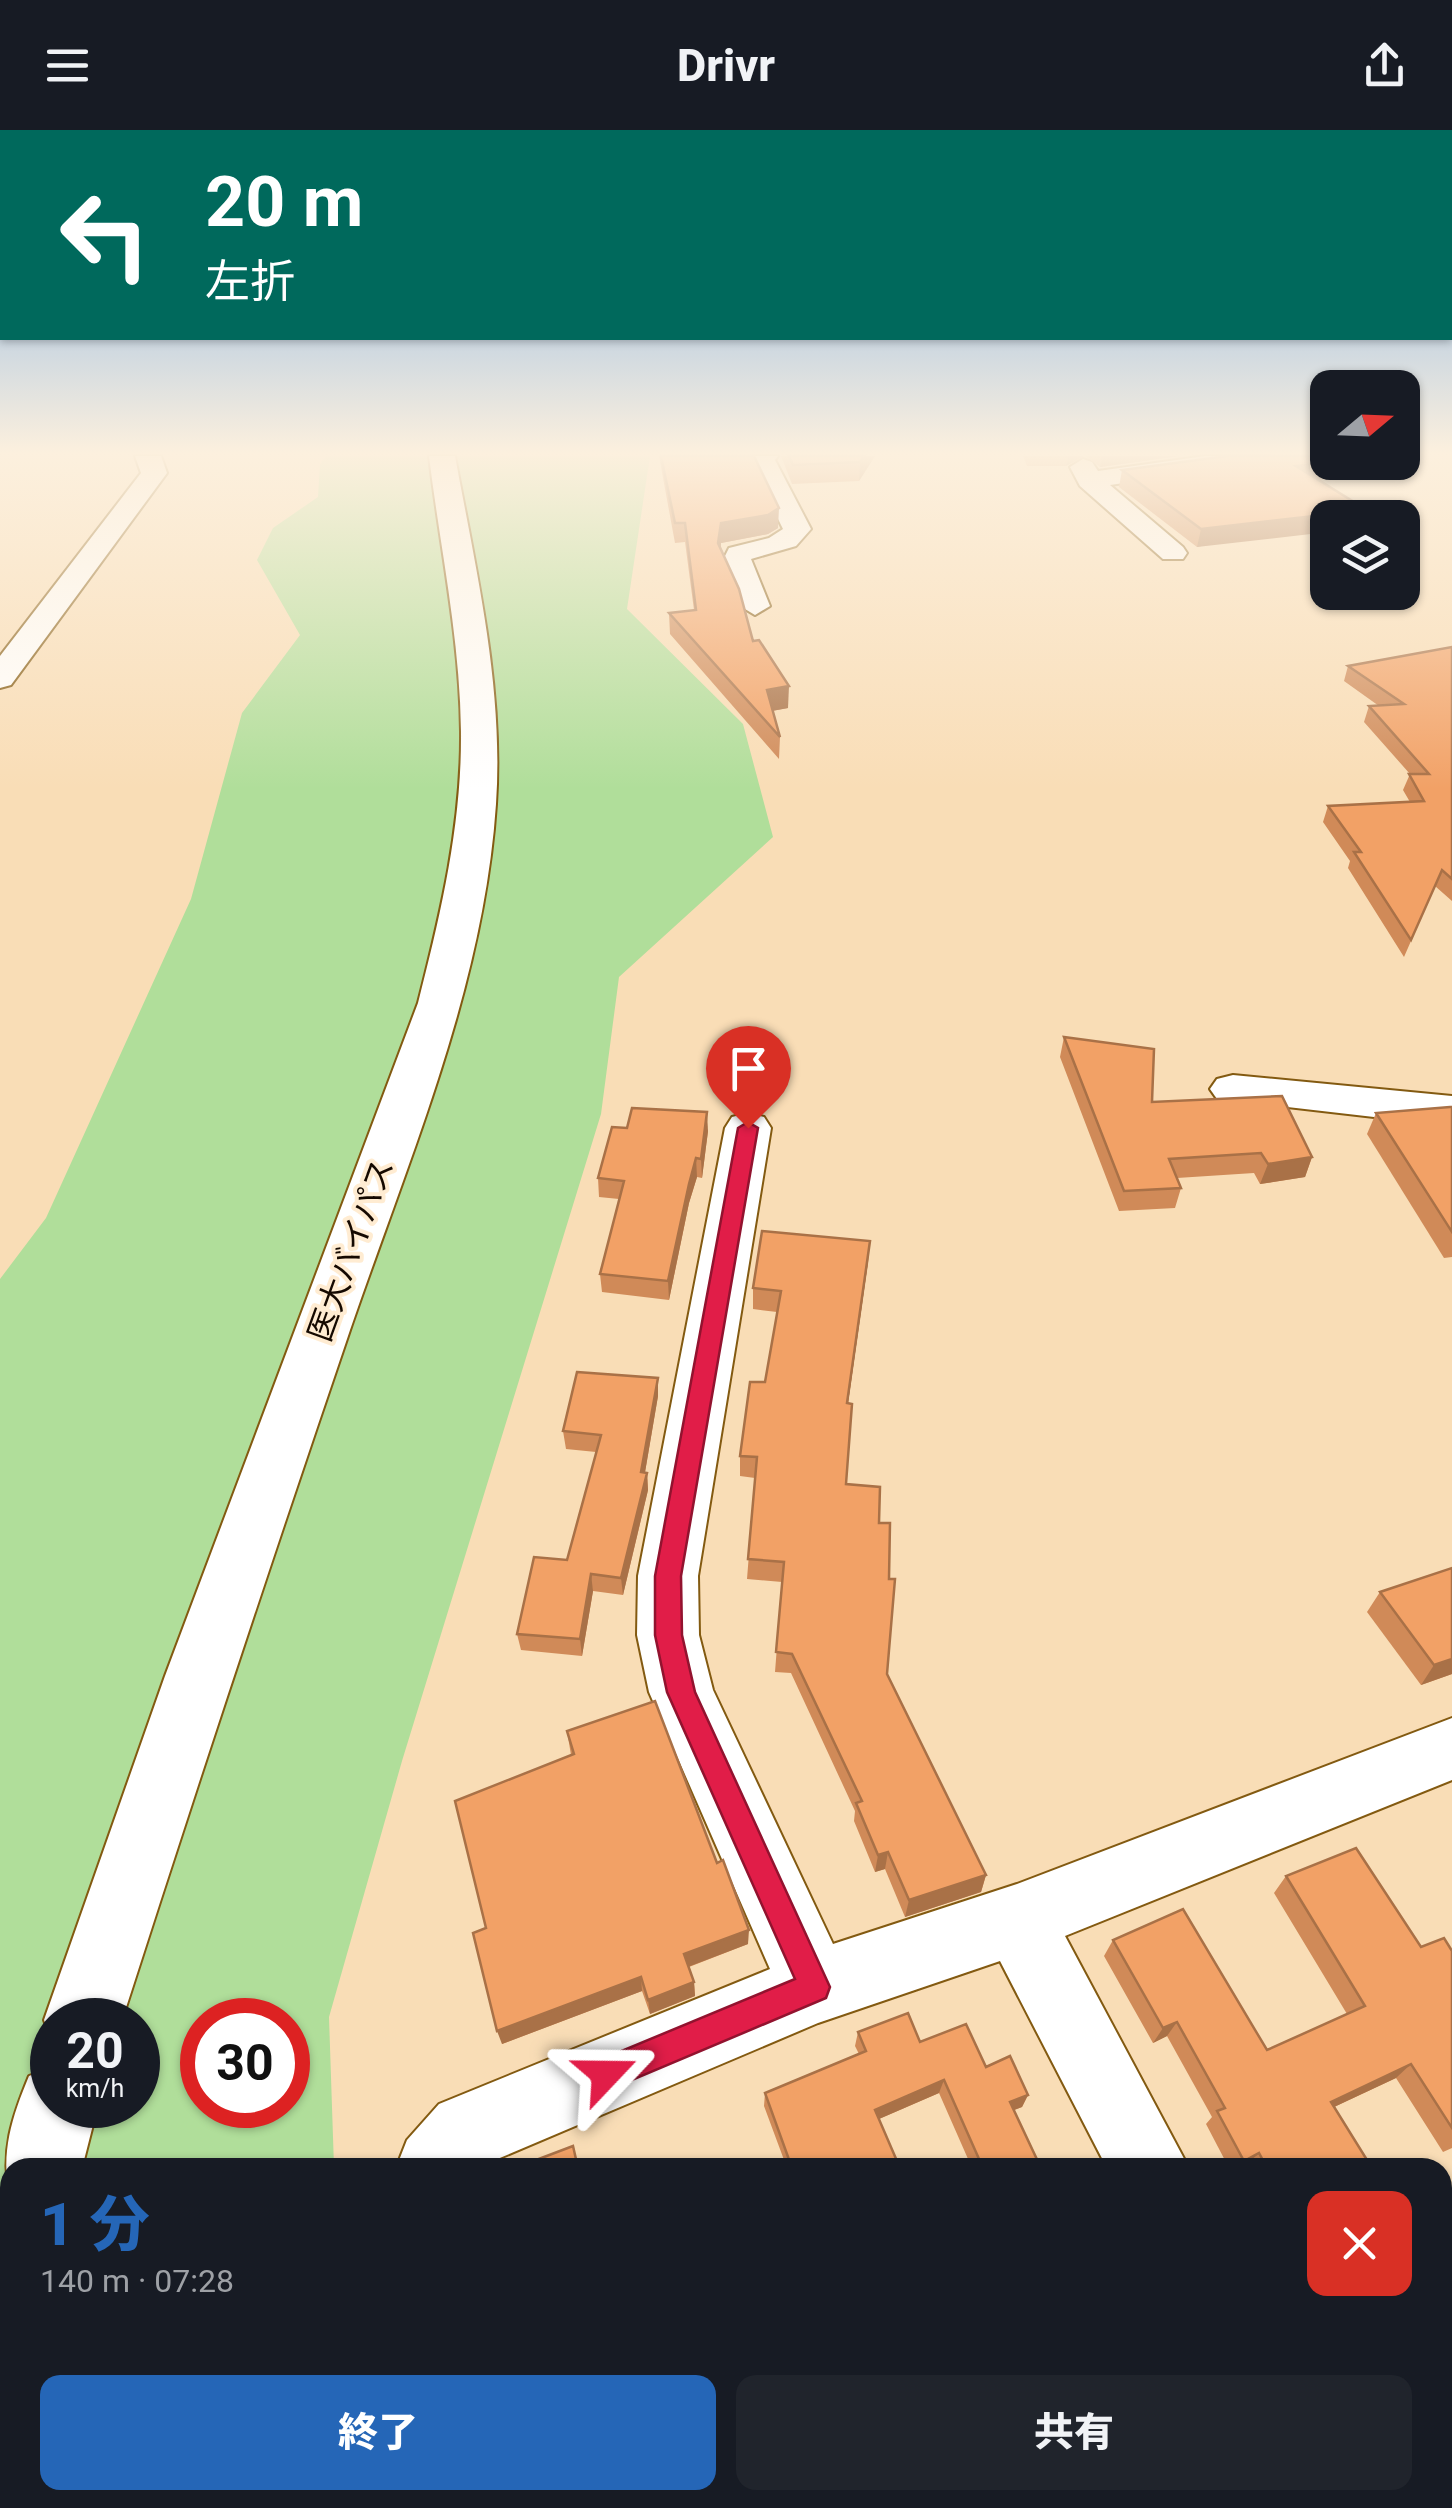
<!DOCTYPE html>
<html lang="ja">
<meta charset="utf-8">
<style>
body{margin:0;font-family:Roboto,"Noto Sans JP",sans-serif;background:#20242c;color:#f1f3f6;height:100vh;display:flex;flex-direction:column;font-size:38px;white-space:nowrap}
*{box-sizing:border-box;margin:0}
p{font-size:32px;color:#9ea1a6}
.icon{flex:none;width:55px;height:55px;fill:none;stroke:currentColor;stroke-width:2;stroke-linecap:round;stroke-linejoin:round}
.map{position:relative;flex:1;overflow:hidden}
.drawer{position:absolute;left:0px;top:2028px;width:1452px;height:352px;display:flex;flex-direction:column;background:#171b24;border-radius:30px 30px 0 0;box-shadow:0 2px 8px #0004}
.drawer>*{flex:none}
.guide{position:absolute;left:0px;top:0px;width:1452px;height:210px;box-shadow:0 2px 8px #0004;background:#00695c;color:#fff;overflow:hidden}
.needle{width:65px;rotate:71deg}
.buttons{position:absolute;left:1310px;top:240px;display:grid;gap:20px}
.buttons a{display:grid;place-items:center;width:110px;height:110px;border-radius:20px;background:#171b24;box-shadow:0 2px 8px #0004;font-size:50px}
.speed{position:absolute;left:30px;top:1868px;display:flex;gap:20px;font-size:50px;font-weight:700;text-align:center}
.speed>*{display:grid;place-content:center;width:130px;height:130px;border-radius:50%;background:#171b24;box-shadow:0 2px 8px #0004;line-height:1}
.speed small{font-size:25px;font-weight:400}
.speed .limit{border:15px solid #d22;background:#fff;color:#111}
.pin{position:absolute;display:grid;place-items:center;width:85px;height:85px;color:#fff;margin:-102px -42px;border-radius:50% 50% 50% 0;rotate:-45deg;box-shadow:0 0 10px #0007}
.pin .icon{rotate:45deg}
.me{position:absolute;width:110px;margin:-55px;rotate:67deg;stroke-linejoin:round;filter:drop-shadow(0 0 8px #0008)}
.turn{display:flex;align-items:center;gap:35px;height:210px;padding:0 40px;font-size:45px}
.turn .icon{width:130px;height:130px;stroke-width:2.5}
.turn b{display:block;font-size:70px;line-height:85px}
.round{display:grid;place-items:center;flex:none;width:105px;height:105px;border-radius:20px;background:#20242c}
.overview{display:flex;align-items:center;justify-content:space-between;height:170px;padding:0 40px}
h1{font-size:60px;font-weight:800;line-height:75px;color:#2566b7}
.cta{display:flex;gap:20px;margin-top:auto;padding:20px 40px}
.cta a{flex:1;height:115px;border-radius:20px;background:#2566b7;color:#fff;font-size:40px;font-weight:800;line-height:115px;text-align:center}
.cta a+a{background:#20242c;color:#f1f3f6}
header{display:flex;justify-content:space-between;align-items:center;height:130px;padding:0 40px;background:#171b24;font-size:45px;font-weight:800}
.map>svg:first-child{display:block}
.green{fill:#b0de9a;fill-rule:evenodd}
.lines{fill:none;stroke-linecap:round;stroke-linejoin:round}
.minor-casing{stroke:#835a11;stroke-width:4}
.secondary-casing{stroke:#835a11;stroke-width:4}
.minor{fill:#fff;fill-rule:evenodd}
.secondary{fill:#fff;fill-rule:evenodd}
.wall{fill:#d08a58}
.shaded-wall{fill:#a97147}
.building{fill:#f2a166;stroke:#a97147;stroke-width:2.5}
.route{fill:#e11d48;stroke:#92132f;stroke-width:2.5}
.labels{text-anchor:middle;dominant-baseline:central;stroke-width:8;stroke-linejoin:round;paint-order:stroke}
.street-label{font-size:32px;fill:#150900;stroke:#ffecd2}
</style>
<header><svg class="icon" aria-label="menu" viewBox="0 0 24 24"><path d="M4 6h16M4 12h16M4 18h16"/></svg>Drivr<svg class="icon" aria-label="share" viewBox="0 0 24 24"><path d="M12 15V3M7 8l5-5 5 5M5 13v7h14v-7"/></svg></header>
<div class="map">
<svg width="1452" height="2378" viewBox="0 0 1452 2378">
<rect width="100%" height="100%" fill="#f9ddb6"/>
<path class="green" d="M326 326H650L627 479 743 594 773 707 619 847 601 984 402 1631 329 1887 334 2037 10 2038V2370H358V2378H0V1149L46 1088 191 769 242 583 300 505 257 430 273 398 318 367 320 334ZM52 1890H138V1975H52ZM202 1890H288V1975H202Z"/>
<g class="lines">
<g class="minor-casing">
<g id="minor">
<path d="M135 326H161L167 343 11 555 0 558V526L141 343Z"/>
<path d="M752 326H778L775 330 811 399 796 416 751 429 770 476 755 485 740 476 722 432 729 418 769 408 783 399 749 330Z"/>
<path d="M1205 326H1270L1257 334 1110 355 1183 417 1187 423 1183 429H1163L1080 356 1070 337 1083 329 1092 332 1098 341Z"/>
<path d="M1233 945 1452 966V996L1217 969 1210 959 1217 949Z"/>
<path d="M748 983 764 987 771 998 698 1446 699 1505 713 1560 833 1814 1017 1754 1452 1588V1650L1065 1806 1189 2038H1107L1000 1831 818 1893 495 2030 488 2038H396L407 2010 439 1974 770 1839 649 1562 637 1505 638 1446 725 998 732 987Z"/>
<rect x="322" y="2370" width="90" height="8"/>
<path d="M1283 2370H1374L1377 2378H1286Z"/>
</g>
</g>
<g class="secondary-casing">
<g id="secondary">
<path d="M429 326H455C476 441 504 557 496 674 484 856 409 1028 350 1200 272 1429 196 1659 122 1890H52V1911L44 1890 165 1546 418 873C441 783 462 694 461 601 460 508 440 417 429 326Z"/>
<path d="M52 1937V1975H98L82 2038H10V2066C0 2023 12 1987 29 1946Z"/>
<path d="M10 2103V2225L0 2229V2107Z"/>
</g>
</g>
<use href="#minor" class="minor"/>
<use href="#secondary" class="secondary"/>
</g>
<g class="wall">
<path d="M659 326H754L778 398 768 404 721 413V418L753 511 788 578 772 581 780 607 779 629 670 504 669 483 694 480 685 412 675 413Z"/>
<path d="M781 326H875L859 351 792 354Z"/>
<path d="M1023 326H1084L1066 336H1027Z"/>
<path d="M1085 326H1179L1100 337Z"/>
<path d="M1122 340 1359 345 1318 350 1367 380 1365 388H1328L1197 417 1119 357Z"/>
<path d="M1452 517V771L1435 756 1404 827 1348 738 1350 731 1323 692 1328 676 1410 672 1403 660 1410 644 1364 592 1369 576H1379L1344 551 1348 536Z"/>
<path d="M1064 907 1152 972 1312 1027 1305 1047 1260 1054 1254 1043 1177 1048 1181 1058 1175 1078 1119 1081 1060 927Z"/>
<path d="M1452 977V1127L1444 1128 1367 1004 1376 983Z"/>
<path d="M708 1001 702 1048 697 1047 689 1073 669 1170 602 1162 600 1144 619 1069 599 1067 598 1048Z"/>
<path d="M868 1132 848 1273 846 1354 879 1393 887 1544 986 1745 981 1762 905 1787 885 1739 875 1742 854 1691 855 1681 791 1543 775 1542 782 1452 747 1449 755 1348 740 1346V1326L765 1252 777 1182 753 1179V1158Z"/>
<path d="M658 1248V1266L645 1342 647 1343 648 1360 623 1465 593 1461 582 1526 521 1520 517 1504 567 1430 596 1322 566 1319 563 1301Z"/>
<path d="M1380 1462 1452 1544 1421 1555 1367 1482Z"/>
<path d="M567 1601 748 1814 689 1837 694 1852 695 1866 650 1884 642 1861 502 1914 486 1798 571 1625Z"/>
<path d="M1286 1746 1421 1817 1452 1821V2018L1443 2022 1396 1948 1334 1977 1372 2038H1248L1246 2035 1243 2038H1229L1206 1994 1212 1987 1167 1906 1153 1913 1104 1826 1113 1810 1267 1920 1347 1884 1274 1763Z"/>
<path d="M858 1902 920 1912 986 1937 1028 1965 1022 1977 1014 1980 1042 2038H972L939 1963 879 1989 900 2038H787L764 1976 765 1963 859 1924 855 1916Z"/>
<path d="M1442 2093 1447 2157 1452 2165V2378H1437L1433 2370H1442Z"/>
<path d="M847 2370H1056L1059 2378H850Z"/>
<path d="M1141 2370H1268L1272 2378H1144Z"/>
</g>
<g class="shaded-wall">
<path d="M864 326H875L859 351 860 332Z"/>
<path d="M1068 326H1084L1066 336Z"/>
<path d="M1102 326H1179L1100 337Z"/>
<path d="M1328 332H1363L1359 345 1291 353 1296 336Z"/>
<path d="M779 378 778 398 768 404 721 413 719 433 718 413 721 393Z"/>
<path d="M1367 380 1365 388H1328V402L1197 417 1201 399Z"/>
<path d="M789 556 788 578 766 582 767 560Z"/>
<path d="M707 982 708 1001 702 1048 701 1029Z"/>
<path d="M1312 1027 1305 1047 1260 1054 1268 1034Z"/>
<path d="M696 1028 697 1047 689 1073 669 1170 668 1151 689 1054Z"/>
<path d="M870 1111 868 1132 845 1294 847 1273Z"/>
<path d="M658 1248V1266L642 1360 641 1342Z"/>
<path d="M647 1343 648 1360 623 1465 621 1448Z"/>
<path d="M591 1444 593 1461 582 1526 580 1509Z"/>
<path d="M1452 1529V1544L1421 1555 1434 1535Z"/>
<path d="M888 1722 885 1739 875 1742 878 1725Z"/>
<path d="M986 1745 981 1762 905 1787 909 1770Z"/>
<path d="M749 1800 748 1814 685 1838 684 1824Z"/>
<path d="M641 1847 642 1861 502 1914 497 1901Z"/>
<path d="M694 1852 695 1866 650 1884 648 1870Z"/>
<path d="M1177 1892 1167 1906 1153 1913 1163 1898Z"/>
<path d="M1411 1934 1396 1948 1317 1985 1331 1972Z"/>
<path d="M944 1950 939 1963 872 1992 875 1980Z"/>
<path d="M1028 1965 1022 1977 1004 1984 1010 1972Z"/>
<path d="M1259 2023 1246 2035 1238 2038 1244 2031Z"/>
</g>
<g class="building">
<path d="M661 326H754L779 378 768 385 721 393 718 413 739 459 753 511 759 510 789 556 767 560 780 607 669 483 696 480 685 393H675Z"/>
<path d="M789 326H864L860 332 793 335Z"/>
<path d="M1227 326H1328V332L1296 336 1367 380 1201 399 1122 340Z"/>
<path d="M1452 517V749L1442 740 1411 810 1354 722H1361L1328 676 1424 671 1409 644H1429L1369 576 1404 574 1348 536Z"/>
<path d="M1064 907 1154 919 1152 972 1282 966 1312 1027 1268 1034 1261 1023 1169 1029 1181 1058 1124 1061Z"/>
<path d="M1450 977H1452V1102L1376 983Z"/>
<path d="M632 978 707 982 701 1029 696 1028 689 1054 668 1151 600 1144 624 1051 598 1048 612 997 627 998Z"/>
<path d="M762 1101 870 1111 847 1273 852 1274 846 1354 880 1357 879 1393H890L889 1449H895L887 1544 986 1745 909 1770 888 1722 878 1725 856 1673 862 1671 792 1524 776 1522 784 1432 748 1429 757 1327 740 1326 750 1252H765L781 1161 753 1158Z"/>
<path d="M577 1242 658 1248 641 1342 647 1343 621 1448 591 1444 580 1509 517 1504 534 1427 567 1430 601 1305 563 1301Z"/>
<path d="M1452 1438V1529L1434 1535 1380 1462Z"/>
<path d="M655 1571 717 1733 723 1730 749 1800 684 1824 694 1852 648 1870 641 1847 497 1901 473 1803 486 1798 455 1671 574 1624 567 1601Z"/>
<path d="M1356 1718 1421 1817 1444 1808 1452 1821V1998L1411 1934 1331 1972 1372 2038H1267L1259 2023 1244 2031 1217 1981 1225 1978 1177 1892 1163 1898 1113 1810 1183 1779 1267 1920 1365 1876 1286 1746Z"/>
<path d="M908 1883 920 1912 966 1894 986 1937 1010 1926 1028 1965 1010 1972 1041 2038H983L944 1950 875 1980 900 2038H792L765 1963 866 1921 858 1902Z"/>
<path d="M573 2016 578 2038H515Z"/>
<path d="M1452 2088V2155L1447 2157 1452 2165V2366L1442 2349V2093Z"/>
<path d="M454 2370H760L762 2378H456Z"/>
<path d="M852 2370H1056L1059 2378H855Z"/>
<path d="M1154 2370H1268L1272 2378H1158Z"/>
</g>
<linearGradient id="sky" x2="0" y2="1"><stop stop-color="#72a9e5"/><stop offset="0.49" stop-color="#fcf0de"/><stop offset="1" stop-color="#fcf0de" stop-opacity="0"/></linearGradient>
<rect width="1452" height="659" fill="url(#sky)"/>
<path class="route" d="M748 992 758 998 681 1446 682 1505 695 1562 830 1857 826 1868 606 1961 595 1956 590 1944 595 1932 795 1849 667 1562 655 1505V1446L738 998Z"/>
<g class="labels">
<g class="street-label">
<text transform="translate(351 1120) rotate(-70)">医大バイパス</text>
</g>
</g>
</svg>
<div class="buttons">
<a><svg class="needle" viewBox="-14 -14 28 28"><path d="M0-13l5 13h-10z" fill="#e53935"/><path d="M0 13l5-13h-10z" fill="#9ea1a6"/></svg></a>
<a><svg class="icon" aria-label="layers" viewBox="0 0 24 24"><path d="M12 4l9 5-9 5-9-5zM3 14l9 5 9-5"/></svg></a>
</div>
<div class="speed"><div>20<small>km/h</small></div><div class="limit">30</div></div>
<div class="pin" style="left:748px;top:998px;background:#d93025"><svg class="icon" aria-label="arrive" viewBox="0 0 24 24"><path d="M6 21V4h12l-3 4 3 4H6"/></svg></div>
<svg class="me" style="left:606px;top:1944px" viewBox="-20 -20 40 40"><path d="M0-17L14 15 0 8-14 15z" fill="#e11d48" stroke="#fff" stroke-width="4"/></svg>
<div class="guide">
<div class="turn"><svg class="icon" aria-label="left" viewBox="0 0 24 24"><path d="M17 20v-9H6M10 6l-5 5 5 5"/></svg><div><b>20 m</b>左折</div></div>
</div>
<section class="drawer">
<div class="overview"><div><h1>1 分</h1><p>140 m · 07:28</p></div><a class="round" style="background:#d93025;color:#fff"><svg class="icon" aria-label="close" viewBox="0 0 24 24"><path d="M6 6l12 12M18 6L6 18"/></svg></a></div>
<div class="cta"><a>終了</a><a>共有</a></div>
</section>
</div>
